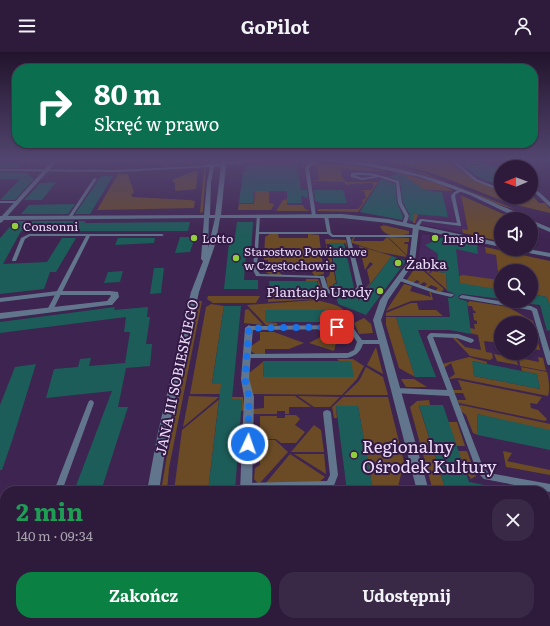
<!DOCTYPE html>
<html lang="pl">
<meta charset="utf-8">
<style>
body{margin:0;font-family:Literata,serif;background:#3a2847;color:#f1f3f6;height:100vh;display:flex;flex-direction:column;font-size:15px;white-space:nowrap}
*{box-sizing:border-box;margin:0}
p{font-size:13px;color:#a7a1af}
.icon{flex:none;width:22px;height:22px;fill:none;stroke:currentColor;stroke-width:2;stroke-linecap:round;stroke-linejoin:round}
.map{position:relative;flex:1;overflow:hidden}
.details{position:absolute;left:0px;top:434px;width:550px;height:140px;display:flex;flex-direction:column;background:#2e1b3c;border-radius:16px 16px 0 0;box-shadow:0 1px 3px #0004,0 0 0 1px #493956}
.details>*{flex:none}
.guide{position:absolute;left:12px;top:12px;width:526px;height:84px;border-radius:16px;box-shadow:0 1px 3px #0004,0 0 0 1px #493956;background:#0b6e4f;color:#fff;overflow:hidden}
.needle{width:26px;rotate:269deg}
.buttons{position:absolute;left:494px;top:108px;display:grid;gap:8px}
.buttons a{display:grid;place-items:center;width:44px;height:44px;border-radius:50%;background:#2e1b3c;box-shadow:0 1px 3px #0004,0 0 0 1px #493956;font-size:20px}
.pin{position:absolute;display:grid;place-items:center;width:34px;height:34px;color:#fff;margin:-17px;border-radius:8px;box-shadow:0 2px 6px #0006}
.me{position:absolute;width:44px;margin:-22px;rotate:3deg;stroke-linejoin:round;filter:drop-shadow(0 0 3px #0008)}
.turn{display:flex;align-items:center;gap:14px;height:84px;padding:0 16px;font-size:18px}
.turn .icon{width:52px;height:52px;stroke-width:2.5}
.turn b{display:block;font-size:28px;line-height:34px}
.round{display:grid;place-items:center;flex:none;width:42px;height:42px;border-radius:16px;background:#3a2847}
.summary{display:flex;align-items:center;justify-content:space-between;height:68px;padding:0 16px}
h1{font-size:24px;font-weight:700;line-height:30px;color:#1e9e55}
.cta{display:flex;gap:8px;margin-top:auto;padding:8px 16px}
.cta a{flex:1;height:46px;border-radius:16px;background:#0b8043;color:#fff;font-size:16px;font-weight:700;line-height:46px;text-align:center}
.cta a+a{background:#3a2847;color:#f1f3f6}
header{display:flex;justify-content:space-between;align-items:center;height:52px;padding:0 16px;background:#2e1b3c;font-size:18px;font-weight:700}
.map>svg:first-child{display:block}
.built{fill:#472a5d}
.green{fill:#6a4b26}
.building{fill:#1c5d59}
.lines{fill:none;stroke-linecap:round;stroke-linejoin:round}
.service{fill:#61768c;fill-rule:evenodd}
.pedestrian{fill:#61768c;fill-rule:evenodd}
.minor{fill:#61768c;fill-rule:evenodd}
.tertiary{fill:#61768c;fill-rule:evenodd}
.route{stroke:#1a73e8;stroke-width:7;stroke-dasharray:0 12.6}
.poi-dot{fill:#92cd3e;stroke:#331a45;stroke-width:1.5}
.labels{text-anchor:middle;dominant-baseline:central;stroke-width:4;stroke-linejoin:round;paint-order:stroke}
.far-poi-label{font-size:12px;fill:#eadbf7;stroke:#331a45;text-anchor:start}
.poi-label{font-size:14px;fill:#eadbf7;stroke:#331a45;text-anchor:start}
.street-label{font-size:14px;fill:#eadbf7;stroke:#331a45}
.near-poi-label{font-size:17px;fill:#eadbf7;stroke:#331a45;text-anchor:start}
</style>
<header><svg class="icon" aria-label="menu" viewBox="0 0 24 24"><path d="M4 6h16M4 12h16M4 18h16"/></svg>GoPilot<svg class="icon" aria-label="person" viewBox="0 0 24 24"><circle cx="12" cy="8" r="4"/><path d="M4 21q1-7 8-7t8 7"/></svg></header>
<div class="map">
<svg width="550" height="574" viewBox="0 0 550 574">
<rect width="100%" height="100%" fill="#3e2450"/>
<g class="built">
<path d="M318 111 401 122 421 136 448 138 461 143 469 182 354 159 238 158 243 113Z"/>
<path d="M422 182 508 200 501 219V230L433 219 432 221H429L430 218 418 212Z"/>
<path d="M313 569H493L496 574H282L286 571Z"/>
</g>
<g class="green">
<path d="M391 108H446L473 127 501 139V145H531V142L539 151H545L550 157V161L508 151 453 129 425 119 397 112Z"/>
<path d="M376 110 424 121 515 157 500 153 458 134 419 121Z"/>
<path d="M314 111 355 114 386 119 341 118 343 127 347 130H378L358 160 317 159 319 157H358L363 151 362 148 366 146 364 139 359 138H371L374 133 372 131 351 132 349 133 345 132V130L312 129 319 128 317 114H313Z"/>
<path d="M204 117H206L203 160 200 161Z"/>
<path d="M194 119H198L196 137 175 139V131L172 128Z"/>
<path d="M396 120C411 124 442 131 453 139L414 137 418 163 415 171H413L414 131 401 122 392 121Z"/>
<path d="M118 122H128L134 140 131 143 133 145 190 148 195 149 194 156 97 158Z"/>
<path d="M255 139H269V151L274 152 271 158H238L239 152H254Z"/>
<path d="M458 142 512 166 501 167 499 189 463 181 462 177 468 178 461 143Z"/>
<path d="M287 147V153H303L305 157 310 159H276L283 148Z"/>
<path d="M383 173 409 179V182C398 184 384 186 380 174H383Z"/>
<path d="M270 182H278L279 186H308V182L319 183 324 222 315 224 311 219 279 220 283 224 271 223 262 218 268 216V208H264L265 185Z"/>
<path d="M354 185H355L353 189H383L387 185 406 203V205L380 200 352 191 351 188Z"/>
<path d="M388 185 409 186V190H405L404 192H408L407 203Z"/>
<path d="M325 187 346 188 347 195 345 191 326 192 328 198H330L336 231 333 232 335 240H354L335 241 328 236 326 226 329 224 330 221Z"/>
<path d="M359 194 392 204 351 257 349 256 370 231 367 218 373 212 370 210 365 218Z"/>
<path d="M485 195 550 209V255L547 245 531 242V219H501V238L460 232 459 224 463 223 499 228 496 203 486 201Z"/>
<path d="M418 212 430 218 429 221H431L432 219 446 221 447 238Z"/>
<path d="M417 213 444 237 441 240 435 239 438 236 431 233 427 236 424 235 427 232 424 230 419 233 416 232 420 230 417 228 413 231 406 229Z"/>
<path d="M306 227H318L322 238 326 243 319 247 268 250V240H319L318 229H306Z"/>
<path d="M404 232 412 234 410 239 431 245 429 240H431L433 248 411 249 386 259Z"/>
<path d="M208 244H260L256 251H213L207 247Z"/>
<path d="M316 248C334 253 343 251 351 270L346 273H333L332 271H345L343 258H265V270L277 271V273H266L247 253Z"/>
<path d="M199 249H202L169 416 167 439H161L174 361Z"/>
<path d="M470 249 508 255 533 269 540 298 531 297V271H501V291L484 289 486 300 492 301 493 306 490 308 470 304 452 285 456 286 465 295 481 298 478 283 470 281V276L475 277 474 272H477V269L474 268 473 261H476L475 259 473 258 472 254H468L467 251Z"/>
<path d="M411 251H417L419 258H436L443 264H386V261Z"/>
<path d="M211 252 224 254 212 331 234 332 222 342H190L206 255Z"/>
<path d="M248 257 250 259 263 273 244 271 245 258Z"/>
<path d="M386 265H396L415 325 399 316 386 273Z"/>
<path d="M364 266 371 272 373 281 359 282 354 271Z"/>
<path d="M260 280H274L304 291 289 297H265V302H255L251 299V294L260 288Z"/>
<path d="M330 280 337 287 334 299 309 291Z"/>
<path d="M376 295 383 322 367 313Z"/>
<path d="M494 302 516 306 518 313 497 309Z"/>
<path d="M469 305 487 310V312L473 309 474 324 540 337 537 322 522 319 521 315 547 320C549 329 550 337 548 344L458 326 448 327 455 322 451 311 444 316 442 312Z"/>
<path d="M538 305 543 306 546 319 520 314 519 306 539 310Z"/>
<path d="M337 307H353L364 314 357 327 342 343 251 342 248 322 264 309 263 325H353Z"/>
<path d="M366 315 383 325 388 343H344L359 329Z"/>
<path d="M401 327H414L427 335H406Z"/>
<path d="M458 328 542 345 537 352 530 351 531 356 538 358 547 367 545 369 459 351 457 348H466L463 341H454L453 338H462Z"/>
<path d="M189 344 219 345 183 375Z"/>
<path d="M264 344H295L311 355H289V362H285V359H277V362H253V357L264 356Z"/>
<path d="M298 344 340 345 330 355H314Z"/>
<path d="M222 345H243L244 358 241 359 242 347H219L208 439H174L182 378Z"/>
<path d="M343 345H388L404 410 397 439H373L358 354H336L337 366H334L332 355Z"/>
<path d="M429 348 430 353 419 354 446 439H433L410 355 417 349Z"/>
<path d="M461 353 550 372V379L477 362 478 383 473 381 466 363 461 359 459 354Z"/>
<path d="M285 363H296L300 367 295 373 305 380 296 391H281L276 387H260V364H277V366H285Z"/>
<path d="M448 370H457L465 394H456Z"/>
<path d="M314 373 321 378 324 400H291Z"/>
<path d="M260 388H275L288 400 259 432 254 427 255 416 260 413Z"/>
<path d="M458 399H467L476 424 471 427 465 418Z"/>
<path d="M503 399 512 401 507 409 550 418V423L506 415Z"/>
<path d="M290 402 325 425 317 432H265Z"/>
<path d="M294 402H324L326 422Z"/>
<path d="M545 470 550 471V514L545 513Z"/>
<path d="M180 569H269V574H165V571Z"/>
<path d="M484 569H511L515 574H486Z"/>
<path d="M386 570 479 572 480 574H387Z"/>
</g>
<g class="building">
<path d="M0 110H15L21 116H0Z"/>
<path d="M459 110H486L490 114H495L501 120V130L496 132 479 126Z"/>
<path d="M247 113H297L301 138H307L308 146 301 144 302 151H287V139H254L253 151H239L243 120H246Z"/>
<path d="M0 120 27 121 34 127 15 148H0L20 127H0Z"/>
<path d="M399 122 403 123 425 138 442 140 448 165 413 162V169L409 168 410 163 403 151 400 129 388 124Z"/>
<path d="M101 124H113L90 162H75Z"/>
<path d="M381 127 395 132 397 151 403 164 402 168 360 160Z"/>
<path d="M56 130 42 148H24L40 131Z"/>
<path d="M314 138H343L347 151H321L315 149Z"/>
<path d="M75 152 68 162H21L29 153Z"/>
<path d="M15 169H86L84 171 190 170 188 179H21L3 212 47 210 62 186H76L56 220H50L44 237 0 242V186Z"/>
<path d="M237 170H253L251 200H246L244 228H258V237H224L229 191H234Z"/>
<path d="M180 185H195L190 200 175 201Z"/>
<path d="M431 185 444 186 477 193 478 202 456 197 460 231 501 238V247L462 242 458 244 459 247 467 249 471 282 450 278H418L436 325H415L396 265H450L448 246H452L455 243 453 241 447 239 446 221 438 220V202L425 193 432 190Z"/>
<path d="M118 186H155L154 191 115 193Z"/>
<path d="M330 191H344L354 236 352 238H335L334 232H337Z"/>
<path d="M392 204 406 209 366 263 338 252 336 244H356L358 249Z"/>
<path d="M154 216H164L161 241 150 242Z"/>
<path d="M123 219 120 230 104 231 108 220Z"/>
<path d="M269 229H317L319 239 270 240Z"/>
<path d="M531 242 547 245 550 255V278L547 279 540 253 531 252Z"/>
<path d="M224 254H241L232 347H242L235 439H208L221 332H212Z"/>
<path d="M115 255 114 258 148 255 147 265H150L146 292H152L150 314 126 316 118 355H128L101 439H74L112 339 46 346 54 317 78 315 80 307 91 306 89 314 125 311 130 280H124L126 265 0 281V270Z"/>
<path d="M265 258H341L343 270H265Z"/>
<path d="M264 309H351L354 325H263Z"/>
<path d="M472 309 537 322 540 337 474 324Z"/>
<path d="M36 312 13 386 2 418H0V353L15 315Z"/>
<path d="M419 353H443L469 430 494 435V439H446Z"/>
<path d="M336 354H358L373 439H347Z"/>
<path d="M477 362 550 378V398L478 383Z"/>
</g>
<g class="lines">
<g class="service">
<path d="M309 108H313V112L309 116 316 164 314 165 312 164 305 116 309 112Z"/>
<path d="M450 108H454L477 127 501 137V139L475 129Z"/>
<path d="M351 121C368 119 383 124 399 129L402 151 409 164 406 173 402 172 405 164 398 151 396 131 379 125 362 128 351 125ZM354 123H364L375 124 362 126Z"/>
<path d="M94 126 97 127 71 166H69L68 165Z"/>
<path d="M461 137 464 138 456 142 455 144 461 173V174L422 169 418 176H414V175L420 167H421L457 171 451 144 454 140Z"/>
<path d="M531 140H538L540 141 538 142H531Z"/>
<path d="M0 149H17L19 150 17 151H0Z"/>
<path d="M257 163 260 164 259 180H327L324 164 326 163 328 164 331 181 333 183H415L417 184 415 185H350L363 235 356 243H331L323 237 320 226 256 224 253 218ZM259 182H328L332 185H346L357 235 353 240H334L328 236 324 224 260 222 257 218Z"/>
<path d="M29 182H162L164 183 162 184H90L53 258 50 260 47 258 86 184H30L25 187 16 209H12V208L21 186Z"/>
<path d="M399 225 437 239 453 242 454 243 451 245 434 241 397 228V226Z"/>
<path d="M462 243 531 254 537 257 550 300V313H548L547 311 532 259 530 258 460 246 459 245Z"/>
<path d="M345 273 354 277 362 288H382L385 290 382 292H363C360 301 355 304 347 306H245L244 304 245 302H247L348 301 354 298 357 290 350 279 344 277 249 278 246 276 249 274Z"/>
<path d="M431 281 458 282 473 287 474 289 471 291 457 286 433 285 483 415 489 421 550 432V440L484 427 477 420 476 417 449 344 394 341 393 339 394 337 396 336 447 338 427 285 429 282Z"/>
<path d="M91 348 93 349 94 351 62 439H54L88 351 89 349Z"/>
<path d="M327 358 330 359 331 361 338 423 333 436 330 437 246 439 243 438 242 435 243 432 246 431 327 429 330 423 323 361 324 359Z"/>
</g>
<path class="pedestrian" d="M394 108 411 110 427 108 411 112Z"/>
<g class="minor">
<path d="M53 108H58L2 170 0 171V166Z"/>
<path d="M370 108H375L370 114 368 113Z"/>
<path d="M503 108H508L513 115H509Z"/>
<path d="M531 133 550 150V155L531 137Z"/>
<path d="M416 173 419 175 415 209 388 248 381 268 429 439H417L373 268 380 248 409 209 413 175Z"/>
<path d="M58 239H110L118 240 119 245 112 253H109L0 267V261L107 249 111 244 110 243H58L0 250V246Z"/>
<path d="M249 273 253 276 249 327 254 345 252 439H240L244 345 241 327 245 276Z"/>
<path d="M545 520 550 521V533L545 532Z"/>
<rect x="0" y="546" width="5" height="14"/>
</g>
<g class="tertiary">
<path d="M211 108H215V112L222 111V108H226V110L255 108 226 113 221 163 342 162 388 167 501 191V195L388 171 342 166H220L216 190 199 240 168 380 159 439H147L158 380 191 240 203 209 201 207 204 166 0 168V164L204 163 207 130 210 115 118 120 0 119V117L118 118 201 114 210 112ZM221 114 215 163H210L211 130 214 115ZM209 166H215L208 196Z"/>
<path d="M320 108C381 108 440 125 495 151 505 156 519 160 528 167H520L470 143 419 125 372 115Z"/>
<path d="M531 168 550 176V180L531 172Z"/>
<path d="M515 197H528L550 201V205L518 199Z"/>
<rect x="129" y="569" width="14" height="5"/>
</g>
</g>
<linearGradient id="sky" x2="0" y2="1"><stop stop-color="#22142c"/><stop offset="0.57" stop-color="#52456f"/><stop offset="1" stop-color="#52456f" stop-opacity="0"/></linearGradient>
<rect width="550" height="189" fill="url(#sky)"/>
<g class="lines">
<path class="route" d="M248 392 249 345 245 327 249 276 337 275"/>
</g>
<g class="poi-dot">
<circle cx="15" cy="174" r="4"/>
<circle cx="194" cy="186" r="4"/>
<circle cx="435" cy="186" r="4"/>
<circle cx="236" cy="206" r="4"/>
<circle cx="398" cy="211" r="4"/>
<circle cx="380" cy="239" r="4"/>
<circle cx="354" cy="403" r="4"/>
</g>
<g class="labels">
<g class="far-poi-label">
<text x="23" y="174">Consonni</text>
<text x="202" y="186">Lotto</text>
<text x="443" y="186">Impuls</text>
<text x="244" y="199">Starostwo Powiatowe<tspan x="244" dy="14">w Częstochowie</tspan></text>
</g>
<g class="poi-label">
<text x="406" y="211">Żabka</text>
<text x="372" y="239" text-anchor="end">Plantacja Urody</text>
</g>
<g class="street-label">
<text transform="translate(176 325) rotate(-78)">JANA III SOBIESKIEGO</text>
</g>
<g class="near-poi-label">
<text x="362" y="393">Regionalny<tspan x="362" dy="20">Ośrodek Kultury</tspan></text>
</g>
</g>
</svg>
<div class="buttons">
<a><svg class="needle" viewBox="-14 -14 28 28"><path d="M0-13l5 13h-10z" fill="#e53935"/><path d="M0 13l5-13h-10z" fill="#a7a1af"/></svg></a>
<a><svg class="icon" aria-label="sound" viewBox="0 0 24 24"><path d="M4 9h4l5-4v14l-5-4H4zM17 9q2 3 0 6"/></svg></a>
<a><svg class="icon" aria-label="search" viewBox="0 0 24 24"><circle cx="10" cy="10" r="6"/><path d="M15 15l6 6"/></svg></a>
<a><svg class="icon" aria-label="layers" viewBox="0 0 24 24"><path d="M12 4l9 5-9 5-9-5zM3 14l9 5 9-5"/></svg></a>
</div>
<div class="pin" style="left:337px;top:275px;background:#d93025"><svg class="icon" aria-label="arrive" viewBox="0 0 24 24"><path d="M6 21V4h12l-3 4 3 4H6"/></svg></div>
<svg class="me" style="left:248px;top:392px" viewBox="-20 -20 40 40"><circle r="17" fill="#1a73e8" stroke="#fff" stroke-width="3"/><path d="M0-11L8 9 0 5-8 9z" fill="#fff"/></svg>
<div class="guide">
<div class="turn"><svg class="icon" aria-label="right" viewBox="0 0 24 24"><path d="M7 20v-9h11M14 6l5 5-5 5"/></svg><div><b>80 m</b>Skręć w prawo</div></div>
</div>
<section class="details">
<div class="summary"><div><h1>2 min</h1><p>140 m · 09:34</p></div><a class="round"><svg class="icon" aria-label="close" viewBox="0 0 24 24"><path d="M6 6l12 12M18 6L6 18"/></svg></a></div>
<div class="cta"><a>Zakończ</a><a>Udostępnij</a></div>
</section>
</div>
